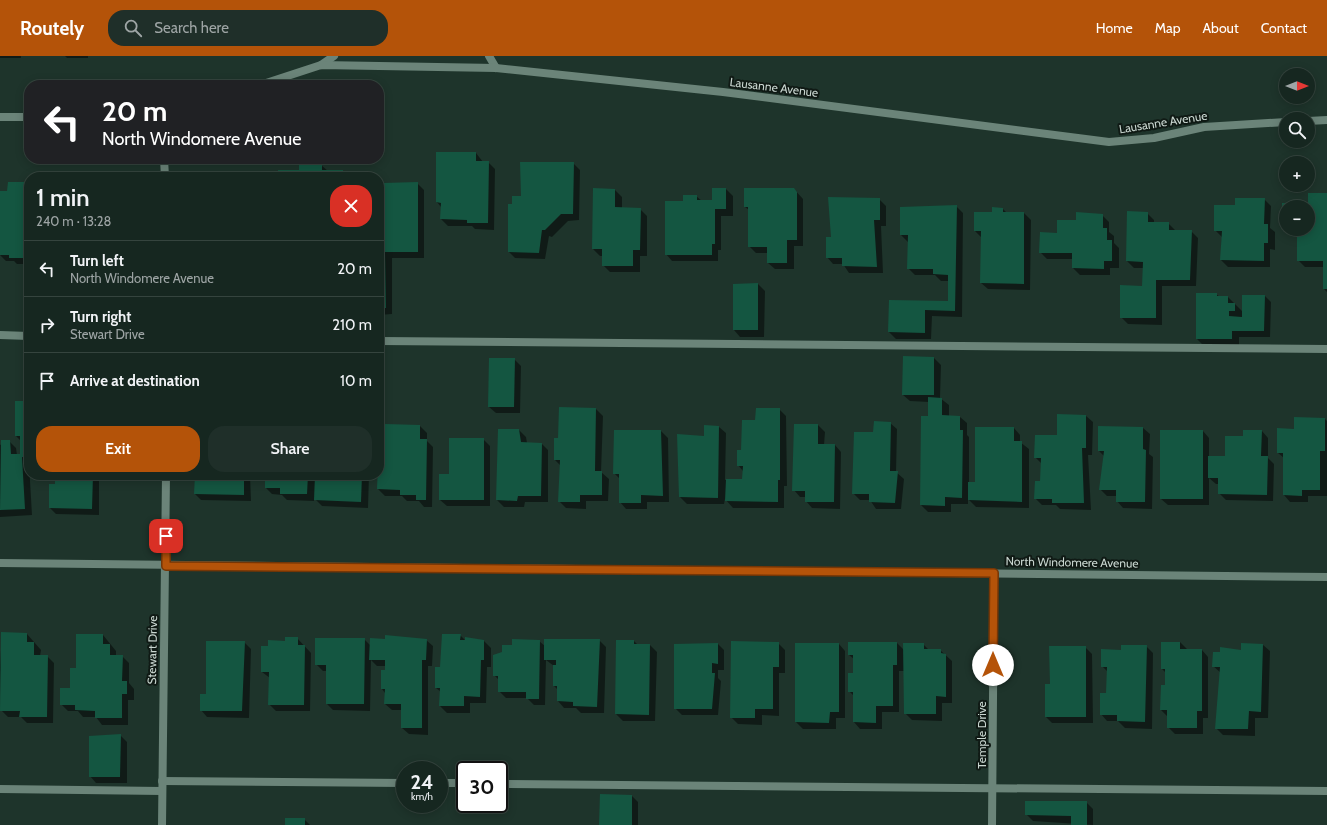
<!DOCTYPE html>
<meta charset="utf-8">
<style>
body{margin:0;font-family:Cabin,sans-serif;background:#1f2f29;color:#f1f3f6;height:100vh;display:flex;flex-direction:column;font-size:15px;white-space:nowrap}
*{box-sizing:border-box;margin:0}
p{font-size:13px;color:#9ea5a5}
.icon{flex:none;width:22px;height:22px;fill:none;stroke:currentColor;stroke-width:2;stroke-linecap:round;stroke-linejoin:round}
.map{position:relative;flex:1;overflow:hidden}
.sheet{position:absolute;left:24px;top:116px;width:360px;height:308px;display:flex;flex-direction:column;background:#162720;border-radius:16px;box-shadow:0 2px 10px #0003,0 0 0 1px #35443e}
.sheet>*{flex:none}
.hud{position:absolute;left:24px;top:24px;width:360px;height:84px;border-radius:16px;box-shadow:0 2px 10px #0003,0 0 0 1px #35443e;background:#202124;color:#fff;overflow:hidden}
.needle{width:26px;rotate:90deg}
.tools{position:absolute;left:1279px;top:12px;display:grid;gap:8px}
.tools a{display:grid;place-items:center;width:36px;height:36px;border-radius:50%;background:#162720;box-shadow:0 2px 10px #0003,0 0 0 1px #35443e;font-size:20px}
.speed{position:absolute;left:396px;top:705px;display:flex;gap:8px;font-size:20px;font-weight:700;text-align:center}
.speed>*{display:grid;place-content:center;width:52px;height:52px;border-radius:50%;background:#162720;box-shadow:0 2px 10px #0003,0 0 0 1px #35443e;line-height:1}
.speed small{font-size:10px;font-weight:400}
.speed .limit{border:2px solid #111;border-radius:6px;background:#fff;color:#111}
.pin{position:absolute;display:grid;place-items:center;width:34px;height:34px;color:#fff;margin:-17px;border-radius:8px;box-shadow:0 2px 6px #0006}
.me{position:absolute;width:44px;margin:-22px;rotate:0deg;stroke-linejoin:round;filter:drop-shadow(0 0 3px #0008)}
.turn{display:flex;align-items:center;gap:14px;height:84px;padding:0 12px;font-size:18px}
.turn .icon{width:52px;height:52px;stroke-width:2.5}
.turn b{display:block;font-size:28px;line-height:34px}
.round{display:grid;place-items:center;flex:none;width:42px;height:42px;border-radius:16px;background:#1f2f29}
.summary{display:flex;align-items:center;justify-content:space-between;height:68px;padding:0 12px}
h1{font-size:24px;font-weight:600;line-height:30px}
.cta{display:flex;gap:8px;margin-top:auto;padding:8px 12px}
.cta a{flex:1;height:46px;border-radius:16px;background:#b45309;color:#fff;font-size:16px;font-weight:600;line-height:46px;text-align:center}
.cta a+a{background:#1f2f29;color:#f1f3f6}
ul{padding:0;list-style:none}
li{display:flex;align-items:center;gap:12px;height:56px;padding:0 12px;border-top:1px solid #35443e}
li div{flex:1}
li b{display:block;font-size:15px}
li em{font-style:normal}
header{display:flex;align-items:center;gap:24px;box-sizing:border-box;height:56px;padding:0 20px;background:#b45309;color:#fff}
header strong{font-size:19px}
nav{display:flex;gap:22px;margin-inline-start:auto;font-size:14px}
.search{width:280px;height:36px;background:#1f2f29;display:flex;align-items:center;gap:10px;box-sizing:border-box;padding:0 14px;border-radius:16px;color:#9ea5a5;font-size:15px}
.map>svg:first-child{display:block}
.shadow{fill:#0007;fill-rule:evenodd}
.building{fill:#145641}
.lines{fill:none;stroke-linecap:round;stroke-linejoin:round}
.service{stroke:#6b8479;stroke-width:8}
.minor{stroke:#6b8479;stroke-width:8}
.route-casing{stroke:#753606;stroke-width:10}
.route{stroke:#b45309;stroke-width:7}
.labels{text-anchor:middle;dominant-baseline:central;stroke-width:4;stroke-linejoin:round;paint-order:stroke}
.street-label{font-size:12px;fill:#cad7d1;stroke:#101a15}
</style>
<header>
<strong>Routely</strong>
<div class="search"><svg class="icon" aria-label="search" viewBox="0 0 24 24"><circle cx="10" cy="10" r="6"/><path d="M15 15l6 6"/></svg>Search here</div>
<nav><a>Home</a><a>Map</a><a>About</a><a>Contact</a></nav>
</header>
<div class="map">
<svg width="1327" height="769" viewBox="0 0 1327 769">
<rect width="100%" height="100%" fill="#1e342b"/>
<g class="shadow">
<rect x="0" y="0" width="21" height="2"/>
<path d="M65 0H88V2H67Z"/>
<path d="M476 97 483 106H488L495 113 494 174 475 173 472 170H448L441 163V151L437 146Z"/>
<path d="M573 107 580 114 579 164 568 165 552 181 549 180 545 203 515 202 509 196 513 149 522 141Z"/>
<path d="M321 109 328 115H343L349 121H279Z"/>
<path d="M417 127 424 134V202H392V258L379 259V154L384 153Z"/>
<path d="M29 128V208H17L14 205H6L0 199V136H8Z"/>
<path d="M726 133 733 140V160H721V194H718V205H672L666 198 684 146 696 140 702 145H713Z"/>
<path d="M794 133 803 143V190H794V213H775L768 207V197H756L749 190V154L745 151Z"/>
<path d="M615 134 622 141V153H640L647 160V200H640V216H610L603 209V200H600L593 193Z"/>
<path d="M1327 138V236L1324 233V211H1305L1298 204V179H1289L1283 172V148H1309ZM1286 151H1308V173H1286Z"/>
<path d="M879 143 886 150V170H881L883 217H849L843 208H833L827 201 832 182Z"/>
<path d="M1264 143 1271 150 1270 172 1275 176V194L1270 193V211H1228L1221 204 1222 181 1215 174 1236 150Z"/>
<path d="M956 150 963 157 962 261 932 260 931 283H896L889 276 890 245 949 246V225H941L935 219H915L908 212V186L901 179Z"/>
<path d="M1003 153 1007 157H1024L1031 164 1030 234 988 233 981 227 982 182 975 175 993 157Z"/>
<path d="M1147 157 1154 164V167H1168L1175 174 1191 175 1198 182 1196 230H1162V269L1128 268 1121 261 1143 231 1144 212H1134L1127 205Z"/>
<path d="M1102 159 1109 166V176L1114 180V187L1119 192V212H1110V219H1080L1073 212V203H1047L1040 196 1058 178Z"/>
<path d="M758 228 765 235 764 281H740L734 274V229Z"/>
<path d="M1216 238 1220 241H1228L1243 256 1265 240 1271 246 1270 281H1239V290H1204L1197 283Z"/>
<path d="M904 301 934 302 941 309 940 342 949 349V360L960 361 967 367V379L969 381V427H976L1014 372 1020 379V386L1029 393V452L976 451 968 443V448H951V456H928L921 449 929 346 910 345 903 339Z"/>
<path d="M514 303 521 310 520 357H496L489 351Z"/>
<path d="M16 346H29V407L32 459 0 461V389L9 385 16 392 17 399H21V385L16 380Z"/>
<path d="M596 353 603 360 601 416 609 423 608 445H586V453L566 452 559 445 561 410 555 404 559 383Z"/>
<path d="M779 353 786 360 787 430H784V452H733L725 443 724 448H687L680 441 705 381 719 371 726 377 725 424H743V415L738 409 742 395 756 365Z"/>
<path d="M1086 360 1093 366 1092 399H1088L1091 454 1060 453 1056 449H1042L1035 442 1041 426 1042 408 1035 401 1058 380Z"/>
<path d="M1325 363 1327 365V440H1308V446H1290L1284 439V402L1278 397 1295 374Z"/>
<path d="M890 367 897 373 896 416 904 423 901 453H876L870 444H860L853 437 874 377Z"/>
<path d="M818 369 825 376 824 389H835L841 396 840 453 812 452 806 445V441H800L794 434Z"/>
<path d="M420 370 427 377V385L433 391 432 451H424L419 445H407L402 440H385L378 433 386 384Z"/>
<path d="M1143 372 1150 378 1149 398 1153 401 1152 453 1123 452 1117 445V440H1107L1100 433 1104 400 1099 395Z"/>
<path d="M519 374 526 381 527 387 542 388 548 394V446H525L524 451H504L497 444Z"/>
<path d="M661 375 668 382 669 446H647V453H626L620 446V423L614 417Z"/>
<path d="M1203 375 1209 382V401H1226L1243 381 1262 375 1268 382V402L1274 408 1273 445 1226 444 1219 437V428H1216L1209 422V449H1168L1161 443Z"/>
<path d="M483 383 490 390V450H447L440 444 450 419Z"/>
<path d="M56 419H99V459L56 458 50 452 56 429Z"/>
<path d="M196 419H250L251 445 201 444 195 438Z"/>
<path d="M263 419H314L340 421V419H369L368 452 322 450 314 442V445L287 444 282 439 272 438 266 432V422Z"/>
<path d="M2 577 27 578 41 594 40 600H47L54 607 53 667H27L21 661H8L1 654 0 612Z"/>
<path d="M103 579 116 595V600H122L129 607V627L134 633V644H128V669H102L96 661H83L78 655H68L61 648 71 633 77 613Z"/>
<path d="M460 579 466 585H484L491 592V611H487L486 647H470V657H447L440 650 441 636 436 632 441 612Z"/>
<path d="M297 582 311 597 310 655H276L269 648 270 622 262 616 269 591Z"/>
<path d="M364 583 370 589 426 584 433 590 432 610H428V679L409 678 402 672V654H392L385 648V637L382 633V615H386V610H377L371 604 370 655 333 654 327 648V615H323L316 608Z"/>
<path d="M599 584 606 591 604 657H581L576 652H564L558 645V634L554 630V610L546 604 545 649H534L527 642H506L499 635V624L494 619 503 597 513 590 539 585 545 590Z"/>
<path d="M634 585 638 589H650L657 596 655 665H623L616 658Z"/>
<path d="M244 586 251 593 249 662 207 661 201 654Z"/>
<path d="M1162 586H1180L1187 593 1202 594 1208 601V662H1203V678H1175L1168 671V661L1161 654 1166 630V617L1162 613Z"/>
<path d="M778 587 785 594V617H779V660L762 659V669L738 668 731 661Z"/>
<path d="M849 587H897L905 595 923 588 929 594H940L952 605V647H942V665L912 664 905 657V615H899V656H882V673H860L854 666V640L849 635 854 618V603L849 599Z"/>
<path d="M718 588 724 594V614H718V622L721 625 718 659H682L675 652Z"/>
<path d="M839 588 845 595V662H836V673H803L796 666Z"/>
<path d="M1263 589 1270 595 1268 662H1255V680L1223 679 1216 672 1221 617 1213 610 1242 595Z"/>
<path d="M1146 590 1153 597 1152 673 1125 672 1118 665H1107L1101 658 1107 638 1108 616 1102 610 1122 595Z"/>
<path d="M1085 591 1092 598 1093 667H1052L1046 661 1051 629Z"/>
<path d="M120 679 127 686V727H96L90 720Z"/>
<path d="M632 740 638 746V769H600Z"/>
<path d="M1086 746 1093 753V769L1033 765 1026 758Z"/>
<path d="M304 763 310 769H286Z"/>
</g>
<g class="building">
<path d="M436 96H476V105H489L488 167H467V164L440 163 441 147 436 146Z"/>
<path d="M520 106H574L573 158H561L545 174H542L539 197 508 196V148H512V140H521Z"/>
<path d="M299 108H322V114H343V121H278V114H299Z"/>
<rect x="225" y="117" width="35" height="4"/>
<rect x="114" y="119" width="26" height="2"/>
<path d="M8 126H29V202H9V199H0V135H7Z"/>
<path d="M418 126V196H385L386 252H379V153L383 152V127Z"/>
<path d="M593 132 615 133V151L641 152 640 194H633V210H602V193H592Z"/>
<path d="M712 132H726V153H715V188H712V199H665V145H683V139H697V144H712Z"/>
<path d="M744 132H794L797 136V184H787V207H767V191H748V151H744Z"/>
<path d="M1308 137H1327V233H1323V205H1297V173H1308V151H1286V172H1282V147H1308Z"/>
<path d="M828 141 880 142V164H874L877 211 842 210V202H826V181H831Z"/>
<path d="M1235 142H1265L1264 168H1268V187H1264V205L1220 204 1222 175H1214V149H1235Z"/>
<path d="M957 149 955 255 925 254V277L888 276 889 244 948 245V219L933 218V213H907L908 179H900V151Z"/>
<path d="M992 151 1003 152V156H1024V228L980 227 981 175H974V156H992Z"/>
<path d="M1127 155 1148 156V166H1169V174H1192L1190 224H1156V262H1120V229L1142 230 1143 206 1126 205Z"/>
<path d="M1076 156 1103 158V172H1107V184H1112V205H1104V213L1072 212V197H1039L1040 176 1057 177V164H1076Z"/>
<path d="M758 227V274H733V228Z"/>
<path d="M1196 237H1217V240H1228V247H1235V255H1229V260L1242 261V239H1265L1264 275H1232V283H1196Z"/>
<path d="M903 300 934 301V339H902Z"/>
<path d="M489 302H515L514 351H488Z"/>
<path d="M928 341 942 342V359L960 360V374H963L962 442 945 441V450L920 449 921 360H928Z"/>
<path d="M15 345H29V402L22 401 25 453 0 454 1 384H10L11 398H20V380H15Z"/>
<path d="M559 351 596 352 595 415H602V439H580V446H558L560 404H554V382H558Z"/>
<path d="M756 352H780V424H778V446L725 445 726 423H742L743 410H737V394H741L742 364H755Z"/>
<path d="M1057 358 1086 359V392H1082L1084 447H1052V443H1034L1035 425H1040L1041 402H1034L1035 379H1057Z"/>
<path d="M1294 361 1325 362V395H1320V434H1302V440L1283 439V397H1277V372L1294 373Z"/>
<path d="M874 365 891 366 890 415H898L895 447 869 446V438H852L854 376H873Z"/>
<path d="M385 368 420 369V383H427L426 444H416V439H400V434L377 433 379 383H385Z"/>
<path d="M794 368H818V388H835L834 446H805V435H792Z"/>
<path d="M704 369 719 370 718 442 679 441 677 378 704 380Z"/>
<path d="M1098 370 1143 371V393L1146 394 1145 446H1116V434H1099L1104 395H1098Z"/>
<path d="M975 371H1014V385H1022V446L968 444V426H975Z"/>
<path d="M498 373H519L521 386 542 387 541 440H518L517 445 496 444Z"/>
<path d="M614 374H661L663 440 641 439V447H619V418H613Z"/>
<rect x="1160" y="374" width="43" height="69"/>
<path d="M1243 374H1262L1261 400H1268L1267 439 1218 438V422H1208V400H1225V380H1243Z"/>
<path d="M449 382H484V444H439V418H449Z"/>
<path d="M55 419H93L92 453 49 452V428H55Z"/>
<path d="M195 419H244V439L194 438Z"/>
<path d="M265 419H308L307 438H280V432H265Z"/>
<path d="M315 419H362L361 446 314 444Z"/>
<path d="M1 576 27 577V586H34V599H48L47 661H19L20 655H0Z"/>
<path d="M76 578H103V588H110V599H123L122 625H127V638H122V662H95V655L75 654V649H60V632H70V612H76Z"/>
<path d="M442 578H461L460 584H465V581L484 584V604H481L480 641 464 640V650H439L440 632H435V611H440Z"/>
<path d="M385 579 427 583 426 604H422V672H401V648H384L385 633H381V614H385V604H369L370 582 385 583Z"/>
<path d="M285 581H298V589H305L304 649H268L269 616H261V590H268V584L285 585Z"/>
<path d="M315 582H365L364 648H326V609H315Z"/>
<path d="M512 583 540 584 539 643H526V636H498V620H493V599L502 596V589H512Z"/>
<path d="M544 583H600L597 651 573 650V646L557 645V630H553V609H556V604H544Z"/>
<path d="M616 584H634V588H650L649 659 615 658Z"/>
<path d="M206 585H245L242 655H200V638H206Z"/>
<path d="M731 585 779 586V611H773V653H755V662H730Z"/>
<path d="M848 586H897V609H893V650H876V667L853 666V636H848V617H853V599H848Z"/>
<path d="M1161 586H1180V593H1202V655H1197V672H1167V654H1160L1161 629H1165V613H1161Z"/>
<path d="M718 587V608L712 607V617H715L712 653H674V588Z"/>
<path d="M795 587H839V656H830L829 667 795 666Z"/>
<path d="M903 587H924V593H941V597L946 598V641L936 640V658H904Z"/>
<path d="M1241 587 1263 588 1261 656 1249 655 1248 673H1215L1220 611H1212L1213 596H1220V591L1241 594Z"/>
<path d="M1121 589H1147L1145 666 1117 665V659H1100V637H1106L1107 611H1101V593L1121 594Z"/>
<path d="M1049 590H1086V661H1045V628H1050Z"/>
<path d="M121 678 120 721H89V680Z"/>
<path d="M600 738 632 739V769H599Z"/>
<path d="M1025 745H1087V769H1071V760L1025 759Z"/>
<rect x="285" y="762" width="20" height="7"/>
</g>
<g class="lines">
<g class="service">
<path d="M0 279 29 280"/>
<path d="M379 285 1327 293"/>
<path d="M162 725 405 727"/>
<path d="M439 727H465"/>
<path d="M499 728 1327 735"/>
<path d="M0 733 162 735"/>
</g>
<g class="minor">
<path d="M489 0 496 12"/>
<path d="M321 9 334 0"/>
<path d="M260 29 321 9 496 12 723 36 1109 86 1154 82 1204 71 1286 66"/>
<path d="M0 61H29"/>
<path d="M1308 65 1327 64"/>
<path d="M164 103 165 121"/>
<path d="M0 507 1327 521"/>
<path d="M162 769 166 419"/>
<path d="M992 769 994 517"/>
</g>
</g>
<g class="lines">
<g class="route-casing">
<path id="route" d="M166 480V510L994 517 993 609"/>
</g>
<use href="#route" class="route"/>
</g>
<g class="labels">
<g class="street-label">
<text transform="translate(774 31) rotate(7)">Lausanne Avenue</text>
<text transform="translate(1163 66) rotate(-9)">Lausanne Avenue</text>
<text transform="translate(1072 506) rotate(1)">North Windomere Avenue</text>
<text transform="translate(152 594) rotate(-89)">Stewart Drive</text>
<text transform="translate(981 679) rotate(-90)">Temple Drive</text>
</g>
</g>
</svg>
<div class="tools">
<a><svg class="needle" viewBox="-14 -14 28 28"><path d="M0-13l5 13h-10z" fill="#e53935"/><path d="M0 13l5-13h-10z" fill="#9ea5a5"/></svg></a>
<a><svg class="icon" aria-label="search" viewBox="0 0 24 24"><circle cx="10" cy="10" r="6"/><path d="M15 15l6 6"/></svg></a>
<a>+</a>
<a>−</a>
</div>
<div class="speed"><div>24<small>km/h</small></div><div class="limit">30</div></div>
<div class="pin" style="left:166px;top:480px;background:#d93025"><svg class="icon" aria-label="arrive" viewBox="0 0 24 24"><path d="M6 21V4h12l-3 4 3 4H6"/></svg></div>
<svg class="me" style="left:993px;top:609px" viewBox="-20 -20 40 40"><circle r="19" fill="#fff"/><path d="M0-13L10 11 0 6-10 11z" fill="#b45309"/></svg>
<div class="hud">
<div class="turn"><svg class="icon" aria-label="left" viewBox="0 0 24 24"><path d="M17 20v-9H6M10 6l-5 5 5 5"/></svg><div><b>20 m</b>North Windomere Avenue</div></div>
</div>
<section class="sheet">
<div class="summary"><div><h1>1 min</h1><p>240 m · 13:28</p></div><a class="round" style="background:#d93025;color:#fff"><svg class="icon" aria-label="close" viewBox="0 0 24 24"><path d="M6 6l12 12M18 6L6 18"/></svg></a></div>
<ul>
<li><svg class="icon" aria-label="left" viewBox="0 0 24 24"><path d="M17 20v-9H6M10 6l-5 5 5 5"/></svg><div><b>Turn left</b><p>North Windomere Avenue</p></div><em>20 m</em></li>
<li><svg class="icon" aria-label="right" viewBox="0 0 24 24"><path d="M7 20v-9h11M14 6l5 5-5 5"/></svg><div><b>Turn right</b><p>Stewart Drive</p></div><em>210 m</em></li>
<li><svg class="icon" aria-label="arrive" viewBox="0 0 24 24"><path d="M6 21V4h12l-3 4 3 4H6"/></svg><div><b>Arrive at destination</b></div><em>10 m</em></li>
</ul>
<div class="cta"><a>Exit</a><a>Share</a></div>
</section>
</div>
